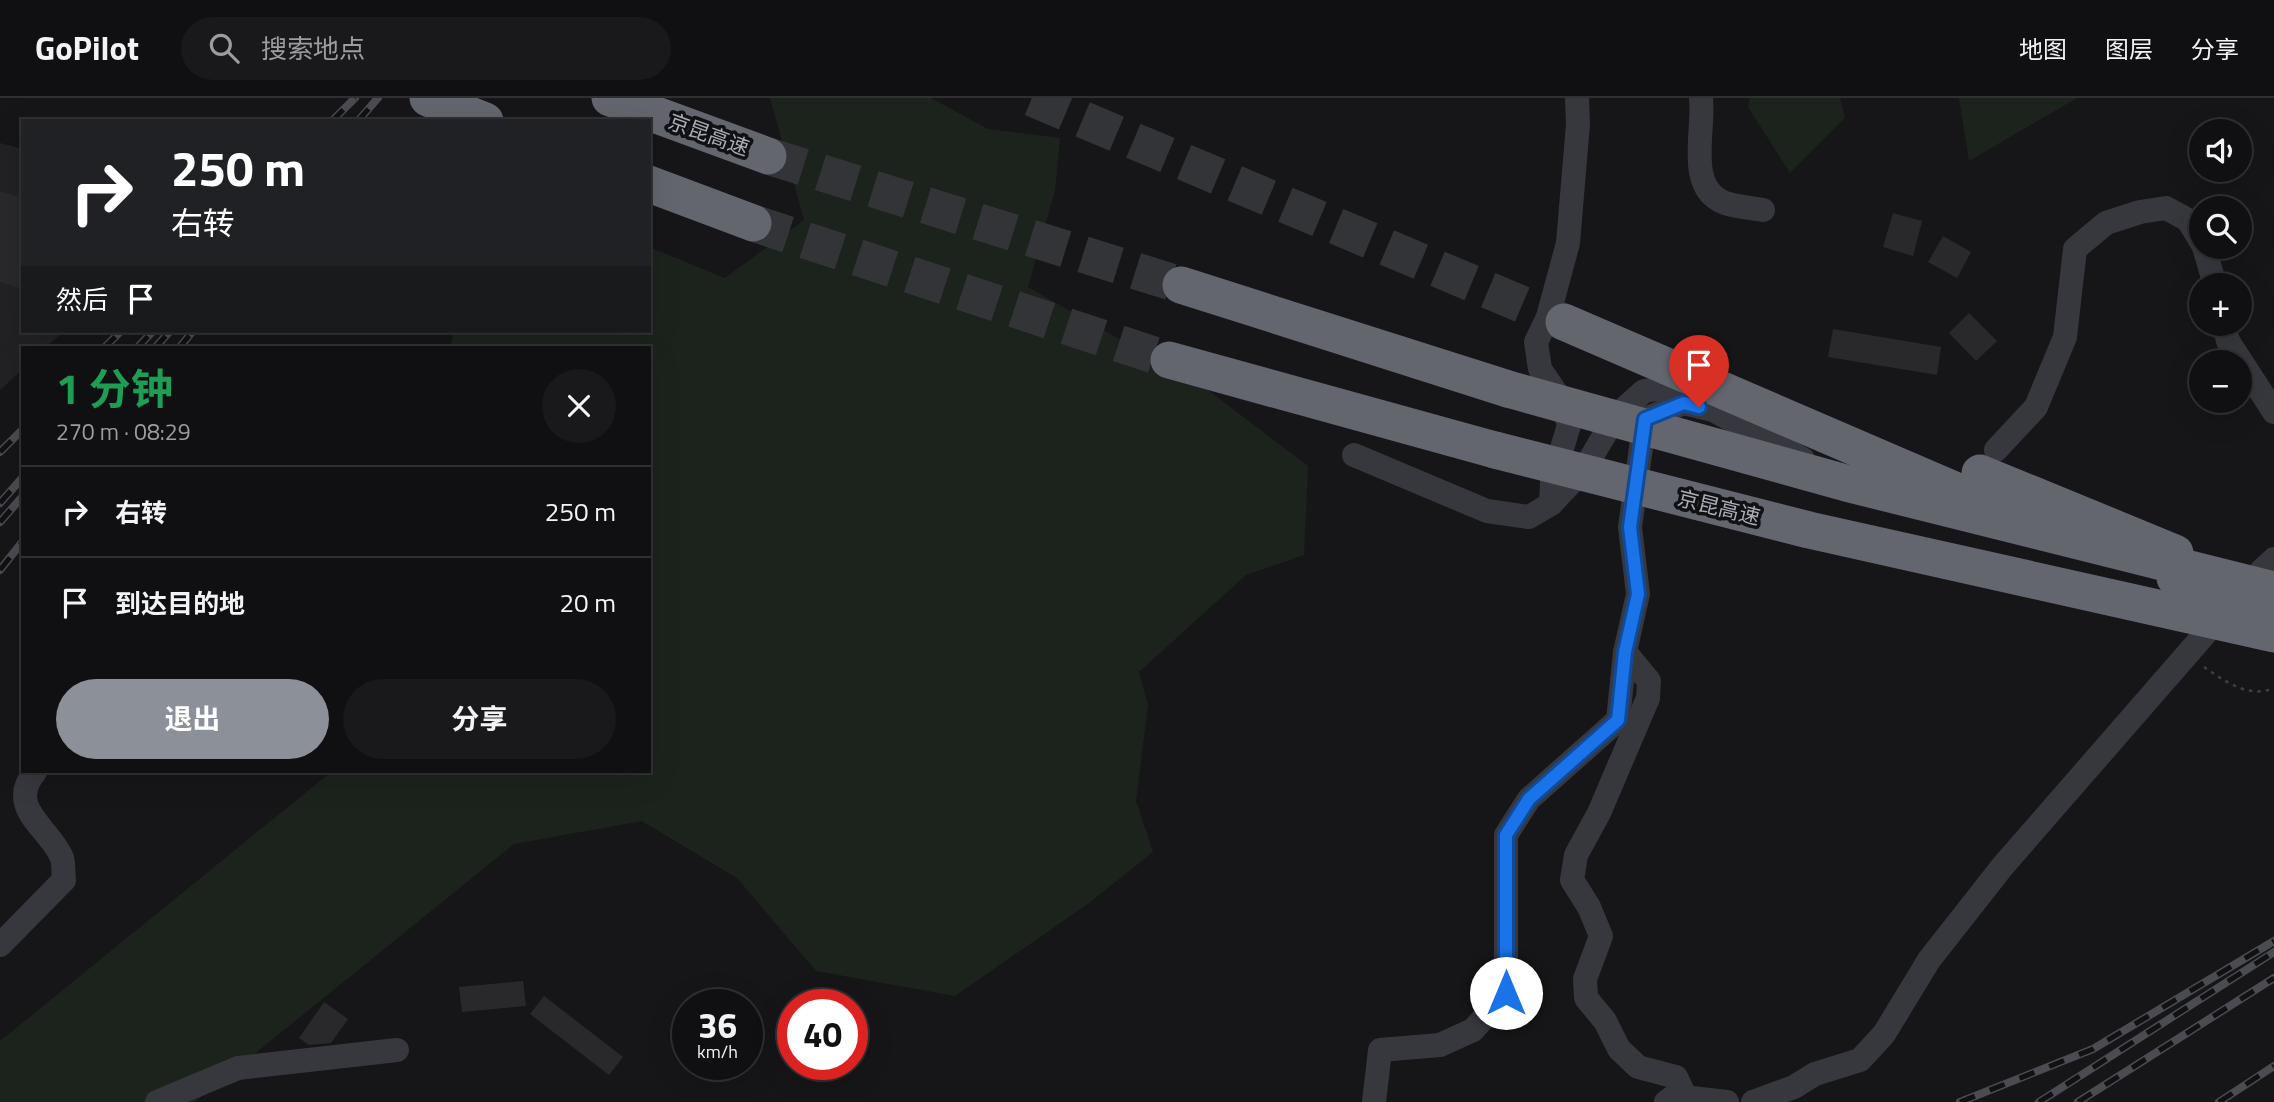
<!DOCTYPE html>
<html lang="zh">
<meta charset="utf-8">
<style>
body{margin:0;font-family:"Titillium Web","Noto Sans SC",sans-serif;background:#19191b;color:#f1f3f6;height:100vh;display:flex;flex-direction:column;font-size:26px;white-space:nowrap}
*{box-sizing:border-box;margin:0}
p{font-size:23px;color:#9c9d9f}
.icon{flex:none;width:38px;height:38px;fill:none;stroke:currentColor;stroke-width:2;stroke-linecap:round;stroke-linejoin:round}
.map{position:relative;flex:1;overflow:hidden}
.drawer{position:absolute;left:21px;top:248px;width:630px;height:427px;display:flex;flex-direction:column;background:#101012;border-radius:0px;box-shadow:0 7px 28px #0002,0 0 0 2px #303032}
.drawer>*{flex:none}
.hud{position:absolute;left:21px;top:21px;width:630px;height:214px;border-radius:0px;box-shadow:0 7px 28px #0002,0 0 0 2px #303032;background:#202124;color:#fff;overflow:hidden}
.fabs{position:absolute;left:2189px;top:21px;display:grid;gap:14px}
.fabs a{display:grid;place-items:center;width:63px;height:63px;border-radius:50%;background:#101012;box-shadow:0 7px 28px #0002,0 0 0 2px #303032;font-size:35px}
.speed{position:absolute;left:672px;top:891px;display:flex;gap:14px;font-size:35px;font-weight:700;text-align:center}
.speed>*{display:grid;place-content:center;width:91px;height:91px;border-radius:50%;background:#101012;box-shadow:0 7px 28px #0002,0 0 0 2px #303032;line-height:1}
.speed small{font-size:18px;font-weight:400}
.speed .limit{border:10px solid #d22;background:#fff;color:#111}
.pin{position:absolute;display:grid;place-items:center;width:60px;height:60px;color:#fff;margin:-72px -30px;border-radius:50% 50% 50% 0;rotate:-45deg;box-shadow:0 0 7px #0007}
.pin .icon{rotate:45deg}
.me{position:absolute;width:77px;margin:-38px;rotate:0deg;stroke-linejoin:round;filter:drop-shadow(0 0 5px #0008)}
.turn{display:flex;align-items:center;gap:24px;height:147px;padding:0 35px;font-size:32px}
.turn .icon{width:91px;height:91px;stroke-width:2.5}
.turn b{display:block;font-size:49px;line-height:60px}
.then{display:flex;align-items:center;height:66px;padding:0 35px;background:#0003;gap:14px;font-size:26px}
.round{display:grid;place-items:center;flex:none;width:74px;height:74px;border-radius:37px;background:#19191b}
.overview{display:flex;align-items:center;justify-content:space-between;height:119px;padding:0 35px}
h1{font-size:42px;font-weight:700;line-height:52px;color:#1e9e55}
.action{display:flex;gap:14px;margin-top:auto;padding:14px 35px}
.action a{flex:1;height:80px;border-radius:42px;background:#8c9099;color:#fff;font-size:28px;font-weight:700;line-height:80px;text-align:center}
.action a+a{background:#19191b;color:#f1f3f6}
ul{padding:0;list-style:none}
li{display:flex;align-items:center;gap:21px;height:91px;padding:0 35px;border-top:2px solid #303032}
li div{flex:1}
li b{display:block;font-size:26px}
li em{font-style:normal}
header{display:flex;align-items:center;gap:42px;box-sizing:border-box;height:98px;padding:0 35px;background:#101012;border-bottom:2px solid #303032}
header strong{font-size:33px}
nav{display:flex;gap:38px;margin-inline-start:auto;font-size:24px}
.search{width:490px;height:63px;background:#19191b;display:flex;align-items:center;gap:18px;box-sizing:border-box;padding:0 24px;border-radius:38px;color:#9c9d9f;font-size:26px}
.map>svg:first-child{display:block}
.built{fill:#222225}
.green{fill:#1c231d}
.building{fill:#29292c}
.lines{fill:none;stroke-linecap:round;stroke-linejoin:round}
.highway-tunnel{stroke:#333438;stroke-width:37;stroke-dasharray:37 18;stroke-linecap:butt}
.path{stroke:#3d3f44;stroke-width:2.5;stroke-dasharray:3.5 5;stroke-linecap:butt}
.minor{stroke:#37383d;stroke-width:24}
.highway{stroke:#63666e;stroke-width:37}
.rail-casing{stroke:#4a4c52;stroke-width:8}
.rail{stroke:#111113;stroke-width:5;stroke-dasharray:16;stroke-linecap:butt}
.highway-bridge{stroke:#63666e;stroke-width:37}
.route-casing{stroke:#114b97;stroke-width:18}
.route{stroke:#1a73e8;stroke-width:12}
.labels{text-anchor:middle;dominant-baseline:central;stroke-width:7;stroke-linejoin:round;paint-order:stroke}
.street-label{font-size:21px;fill:#a8adb8;stroke:#111113}
</style>
<header>
<strong>GoPilot</strong>
<div class="search"><svg class="icon" aria-label="search" viewBox="0 0 24 24"><circle cx="10" cy="10" r="6"/><path d="M15 15l6 6"/></svg>搜索地点</div>
<nav><a>地图</a><a>图层</a><a>分享</a></nav>
</header>
<div class="map">
<svg width="2274" height="1004" viewBox="0 0 2274 1004">
<rect width="100%" height="100%" fill="#161618"/>
<path class="built" d="M0 45 23 51V233H64L45 250H23V271L0 292Z"/>
<g class="green">
<path d="M770 0H931L988 31 1060 40 1055 92 1028 189 1204 289 1308 368 1304 457 1246 477 1139 574 1148 607 1136 703 1153 754 1089 805 955 898 816 873 737 780 642 723 514 746 195 1004H0V943L331 674H649V250H450L454 233H649V149L725 180 804 122Z"/>
<path d="M1750 0H1840L1845 20 1790 75 1748 9Z"/>
<path d="M1959 0H2077L1969 63Z"/>
</g>
<g class="building">
<path d="M0 93 23 100V191L0 184Z"/>
<path d="M1893 115 1922 123 1913 158 1883 149Z"/>
<path d="M1943 138 1971 154 1957 180 1928 164Z"/>
<path d="M1969 215 1997 243 1976 263 1949 235Z"/>
<path d="M1833 231 1941 249 1937 277 1828 259Z"/>
<path d="M523 883 526 908 462 914 459 889Z"/>
<path d="M544 898 623 959 609 977 530 916Z"/>
<path d="M324 904 348 921 331 945 309 947 299 940Z"/>
</g>
<g class="lines">
<g class="highway-tunnel">
<path d="M1032 0 1564 224"/>
<path d="M768 58 1181 187"/>
<path d="M753 125 1169 262"/>
</g>
<path class="path" d="M2204 569C2225 583 2248 601 2274 590"/>
<g class="minor">
<path d="M1701 0C1705 32 1685 90 1725 105 1737 109 1751 110 1763 112"/>
<path d="M2204 149 2215 187"/>
<path d="M2224 226 2228 243 2274 314"/>
<path d="M1996 352 2036 309 2065 239 2075 151 2106 125 2140 114 2166 110 2188 122 2202 145"/>
<path d="M1354 357 1487 413 1529 419 1551 406 1585 370 1615 319 1644 293 1671 289 1684 305"/>
<path d="M1551 406 1552 384 1569 327 1561 302 1540 271 1536 244 1548 219 1568 145 1578 26 1577 0"/>
<path d="M2261 473 2274 461"/>
<path d="M1625 554 1649 583 1648 600 1599 715 1576 757 1572 782 1589 809 1601 838 1585 881 1586 900 1605 923 1619 951 1638 969 1676 979 1685 998"/>
<path d="M0 847 64 782C63 775 64 766 62 760 51 731 5 710 35 674"/>
<path d="M157 1004 238 970 397 952"/>
<path d="M1374 1004 1380 952 1440 947 1473 932 1506 895V737L1529 701 1618 622 1625 554 1638 496 1630 429 1645 321 1684 305 1713 312 1803 361"/>
<path d="M1666 1004 1674 998 1727 1004"/>
<path d="M1753 1004 1794 989 1815 976 1860 962 1884 936 1929 862 2002 769 2224 514"/>
</g>
<g class="highway">
<path d="M428 0 485 23"/>
<path d="M610 0 768 58"/>
<path d="M649 86 753 125"/>
<path d="M1181 187 1508 291"/>
<path d="M1564 224 2010 416"/>
<path d="M1169 262 1495 352"/>
<path d="M1980 375 2175 455"/>
<path d="M2175 480 2241 505 2274 527"/>
</g>
<g class="rail-casing">
<g id="rail">
<path d="M332 23 355 0"/>
<path d="M358 23 378 0"/>
<path d="M104 250 121 233"/>
<path d="M137 250 153 233"/>
<path d="M155 250 170 233"/>
<path d="M179 250 193 233"/>
<path d="M0 354 23 331"/>
<path d="M0 405 23 379"/>
<path d="M0 424 23 398"/>
<path d="M0 472 23 443"/>
<path d="M1960 1004 2093 951 2274 843"/>
<path d="M2039 1004 2274 854"/>
<path d="M2078 1004 2274 880"/>
<path d="M2219 1004 2274 968"/>
</g>
</g>
<use href="#rail" class="rail"/>
<g class="highway-bridge">
<path d="M1508 291 1846 385 2274 492"/>
<path d="M1495 352 1809 432 2274 536"/>
</g>
</g>
<g class="lines">
<g class="route-casing">
<path id="route" d="M1506 895V737L1529 701 1618 622 1625 554 1638 496 1630 429 1645 321 1684 305 1699 309"/>
</g>
<use href="#route" class="route"/>
</g>
<g class="labels">
<g class="street-label">
<text transform="translate(709 36) rotate(20)">京昆高速</text>
<text transform="translate(1719 409) rotate(14)">京昆高速</text>
</g>
</g>
</svg>
<div class="fabs">
<a><svg class="icon" aria-label="sound" viewBox="0 0 24 24"><path d="M4 9h4l5-4v14l-5-4H4zM17 9q2 3 0 6"/></svg></a>
<a><svg class="icon" aria-label="search" viewBox="0 0 24 24"><circle cx="10" cy="10" r="6"/><path d="M15 15l6 6"/></svg></a>
<a>+</a>
<a>−</a>
</div>
<div class="speed"><div>36<small>km/h</small></div><div class="limit">40</div></div>
<div class="pin" style="left:1699px;top:309px;background:#d93025"><svg class="icon" aria-label="arrive" viewBox="0 0 24 24"><path d="M6 21V4h12l-3 4 3 4H6"/></svg></div>
<svg class="me" style="left:1506px;top:895px" viewBox="-20 -20 40 40"><circle r="19" fill="#fff"/><path d="M0-13L10 11 0 6-10 11z" fill="#1a73e8"/></svg>
<div class="hud">
<div class="turn"><svg class="icon" aria-label="right" viewBox="0 0 24 24"><path d="M7 20v-9h11M14 6l5 5-5 5"/></svg><div><b>250 m</b>右转</div></div>
<div class="then">然后<svg class="icon" aria-label="arrive" viewBox="0 0 24 24"><path d="M6 21V4h12l-3 4 3 4H6"/></svg></div>
</div>
<section class="drawer">
<div class="overview"><div><h1>1 分钟</h1><p>270 m · 08:29</p></div><a class="round"><svg class="icon" aria-label="close" viewBox="0 0 24 24"><path d="M6 6l12 12M18 6L6 18"/></svg></a></div>
<ul>
<li><svg class="icon" aria-label="right" viewBox="0 0 24 24"><path d="M7 20v-9h11M14 6l5 5-5 5"/></svg><div><b>右转</b></div><em>250 m</em></li>
<li><svg class="icon" aria-label="arrive" viewBox="0 0 24 24"><path d="M6 21V4h12l-3 4 3 4H6"/></svg><div><b>到达目的地</b></div><em>20 m</em></li>
</ul>
<div class="action"><a>退出</a><a>分享</a></div>
</section>
</div>
